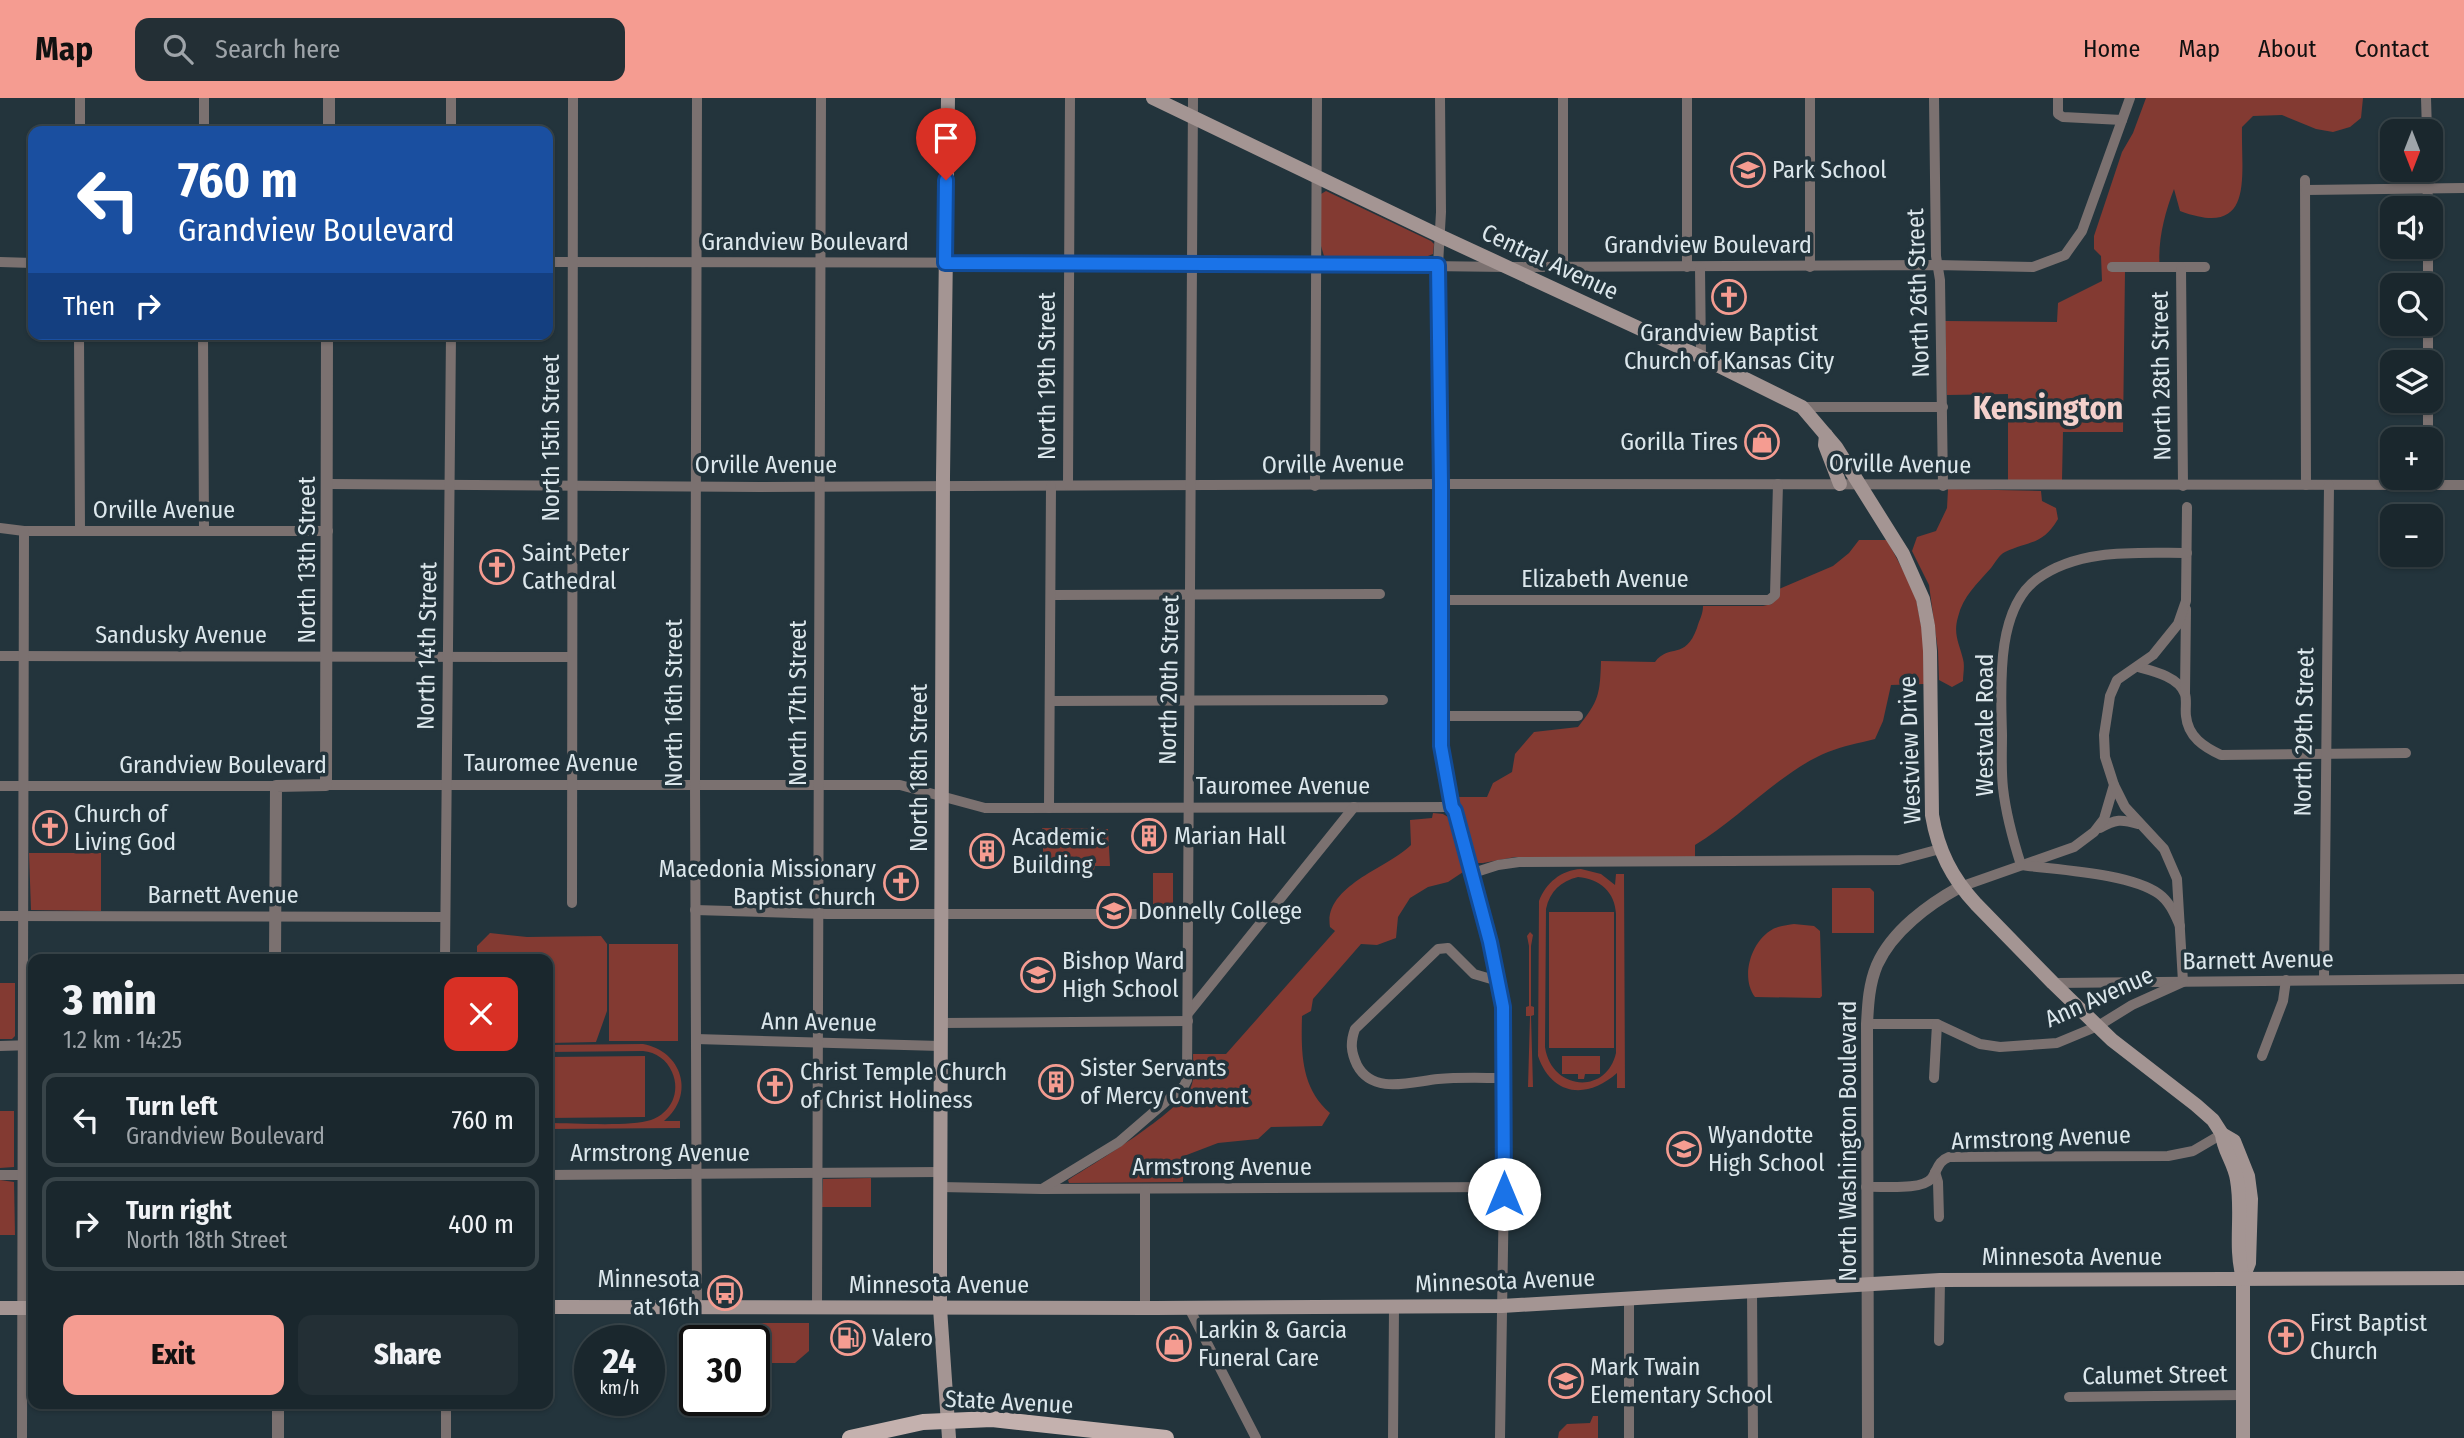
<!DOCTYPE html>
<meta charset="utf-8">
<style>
body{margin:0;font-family:"Fira Sans Condensed",sans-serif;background:#232f35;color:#f1f3f6;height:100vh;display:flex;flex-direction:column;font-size:26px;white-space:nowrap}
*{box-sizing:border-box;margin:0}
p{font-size:23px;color:#9fa5aa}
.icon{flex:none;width:38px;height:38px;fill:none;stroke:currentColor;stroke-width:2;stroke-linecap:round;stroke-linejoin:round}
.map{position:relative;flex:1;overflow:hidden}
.details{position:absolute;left:28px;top:856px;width:525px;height:455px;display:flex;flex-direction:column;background:#1a272d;border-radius:14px;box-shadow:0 2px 5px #0004,0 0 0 2px #384449}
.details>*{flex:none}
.hud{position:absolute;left:28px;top:28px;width:525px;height:214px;border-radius:14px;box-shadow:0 2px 5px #0004,0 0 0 2px #384449;background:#1a4fa0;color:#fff;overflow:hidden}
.needle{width:46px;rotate:180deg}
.fabs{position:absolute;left:2380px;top:21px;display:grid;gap:14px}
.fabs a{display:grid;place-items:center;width:63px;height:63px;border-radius:14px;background:#1a272d;box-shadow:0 2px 5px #0004,0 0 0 2px #384449;font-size:35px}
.speed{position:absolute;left:574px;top:1227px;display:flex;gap:14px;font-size:35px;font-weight:700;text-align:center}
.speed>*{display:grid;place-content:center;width:91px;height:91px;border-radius:50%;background:#1a272d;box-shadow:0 2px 5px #0004,0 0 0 2px #384449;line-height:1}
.speed small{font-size:18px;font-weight:400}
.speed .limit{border:4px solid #111;border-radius:10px;background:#fff;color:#111}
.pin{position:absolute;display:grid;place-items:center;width:60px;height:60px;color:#fff;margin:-72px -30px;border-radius:50% 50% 50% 0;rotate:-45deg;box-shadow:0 0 7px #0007}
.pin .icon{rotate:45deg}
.me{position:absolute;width:77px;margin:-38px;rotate:0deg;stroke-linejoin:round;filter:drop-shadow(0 0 5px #0008)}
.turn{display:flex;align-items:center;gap:24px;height:147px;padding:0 35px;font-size:32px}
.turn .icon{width:91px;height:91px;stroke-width:2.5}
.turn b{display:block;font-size:49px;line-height:60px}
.then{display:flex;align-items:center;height:66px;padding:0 35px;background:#0003;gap:14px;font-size:26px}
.round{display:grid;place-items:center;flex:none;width:74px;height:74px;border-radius:14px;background:#232f35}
.headline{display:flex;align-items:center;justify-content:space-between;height:119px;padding:0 35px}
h1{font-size:42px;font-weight:800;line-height:52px}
.action{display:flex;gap:14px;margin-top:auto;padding:14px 35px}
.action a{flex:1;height:80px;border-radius:14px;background:#f59c91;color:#111;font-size:28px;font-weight:800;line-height:80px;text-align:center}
.action a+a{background:#232f35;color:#f1f3f6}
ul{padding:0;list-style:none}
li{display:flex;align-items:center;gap:21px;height:94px;margin:0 14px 10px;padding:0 21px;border:4px solid #384449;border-radius:14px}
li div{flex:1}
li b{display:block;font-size:26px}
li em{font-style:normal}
header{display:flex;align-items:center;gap:42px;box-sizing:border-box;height:98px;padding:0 35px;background:#f59c91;color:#111}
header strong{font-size:33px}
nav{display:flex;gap:38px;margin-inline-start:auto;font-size:24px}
.search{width:490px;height:63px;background:#232f35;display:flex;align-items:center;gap:18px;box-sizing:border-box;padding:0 24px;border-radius:14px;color:#9fa5aa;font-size:26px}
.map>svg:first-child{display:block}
.green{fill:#833a32;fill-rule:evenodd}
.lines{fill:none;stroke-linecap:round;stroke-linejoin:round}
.minor{stroke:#7b7170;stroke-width:10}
.tertiary{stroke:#7b7170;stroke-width:12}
.secondary{stroke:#a49593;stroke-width:14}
.primary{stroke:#c4b1ae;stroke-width:16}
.route-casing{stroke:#114b97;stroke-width:18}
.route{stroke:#1a73e8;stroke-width:12}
.labels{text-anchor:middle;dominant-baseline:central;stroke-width:7;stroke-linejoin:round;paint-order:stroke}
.poi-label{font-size:24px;fill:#dce7ec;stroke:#23343c;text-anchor:start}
.street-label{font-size:24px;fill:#dce7ec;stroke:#23343c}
.district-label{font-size:32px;font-weight:bold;fill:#f4d1cc;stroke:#23343c}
</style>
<header>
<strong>Map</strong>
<div class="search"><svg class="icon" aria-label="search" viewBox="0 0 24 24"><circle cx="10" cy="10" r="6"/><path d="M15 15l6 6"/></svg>Search here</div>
<nav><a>Home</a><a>Map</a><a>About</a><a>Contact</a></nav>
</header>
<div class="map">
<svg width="2464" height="1340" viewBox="0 0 2464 1340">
<rect width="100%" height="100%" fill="#23343c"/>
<g class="green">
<path d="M2146 0H2363L2361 20 2350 29 2333 34 2316 31 2282 17 2253 18 2242 29C2241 80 2255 141 2180 113L2174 91C2164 117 2157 145 2160 173H2125L2123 334H2063L2062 382H2008V296L1947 297 1945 223 2057 224 2058 205 2102 183 2101 158 2094 151V138L2122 54 2133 35Z"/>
<path d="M1326 93 1431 143 1434 146 1433 156 1423 160 1324 158 1321 148V96Z"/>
<path d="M1948 391 2041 393 2042 403 2056 410 2058 421C2042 448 2030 442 2005 454 1999 457 1995 465 1991 470 1977 486 1963 498 1958 519 1953 536 1959 545 1963 561 1965 568 1963 576 1963 583L1952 589 1939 582 1938 553 1929 487 1912 453 1917 439 1936 433 1947 410Z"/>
<path d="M1859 442H1887L1915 495 1923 538 1924 586 1891 587 1883 623 1875 641C1859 645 1843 648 1828 654 1781 673 1739 721 1695 747V759H1515L1483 765H1478L1475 761 1458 699H1487L1493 685 1512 674 1515 656 1534 634 1578 629C1599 603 1600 596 1601 563L1655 564C1669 545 1685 563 1697 530 1699 522 1703 517 1703 508H1763L1772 506 1779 491 1833 468 1849 455Z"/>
<path d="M1433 715 1443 716 1448 719 1463 774 1448 784 1428 789 1410 800 1398 819 1396 840 1377 847 1361 846 1313 901 1311 913 1302 918C1301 955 1301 990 1330 1015L1322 1028 1271 1029 1258 1041 1218 1045 1184 1058 1183 1084 1069 1085 1068 1082C1094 1066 1179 1014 1191 989 1195 979 1193 966 1193 956H1226L1335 833 1330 829C1323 788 1388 770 1411 747L1410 722 1432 720Z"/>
<path d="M1042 730 1108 731 1110 768H1095L1094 772H1044Z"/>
<path d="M29 755H101V813L31 812Z"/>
<path d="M1581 771 1601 776 1615 787 1616 776H1624L1625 990H1617V975C1588 1001 1552 999 1538 958L1539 803C1546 785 1561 772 1581 771ZM1578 779C1600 781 1615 794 1616 816V955C1606 998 1551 992 1545 949L1546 811C1550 793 1561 783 1578 779Z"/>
<rect x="1153" y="775" width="20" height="31"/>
<path d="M1832 790H1870L1874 794V835H1832Z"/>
<rect x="1549" y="814" width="65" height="136"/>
<path d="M1794 826 1814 828 1820 833 1822 898 1820 900 1755 899C1740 879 1751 843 1773 831 1778 828 1788 827 1794 826Z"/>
<path d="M1530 834 1533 837 1531 848V908L1534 909V917L1531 918 1533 989H1528L1530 918H1526V909L1529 908V848L1527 838Z"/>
<path d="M490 835 527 839 601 838 607 846V913L596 944 548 945V861H477V848Z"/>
<rect x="609" y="846" width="69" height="97"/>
<path d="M0 885H15V938L12 941H0Z"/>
<path d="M643 946C682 953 696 997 664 1023H680V1030L548 1031V1025C573 1025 630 1029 651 1022 671 1015 681 994 672 974 667 962 656 954 643 953L548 954V947Z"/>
<path d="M645 958V1019L548 1020V959Z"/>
<path d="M1562 958H1600V976H1585L1584 981H1578V976H1562Z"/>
<path d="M0 1013H14V1069L0 1070Z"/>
<path d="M871 1080V1109H822L823 1081Z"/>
<path d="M0 1082 14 1084 15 1137H0Z"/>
<path d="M760 1225H809V1253L795 1265H760Z"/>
<path d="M1593 1318H1598V1340H1558L1559 1334 1567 1326 1590 1325Z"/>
</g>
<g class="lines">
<g class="minor">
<path d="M451 0V33"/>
<path d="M1440 0 1441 114 1438 167 1441 386V648L1452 709 1455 713 1491 844 1503 909 1504 1089 1500 1340"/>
<path d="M1563 0V168"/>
<path d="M1687 0V169"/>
<path d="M1810 0V169"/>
<path d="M1934 0 1936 158 1940 182 1943 388"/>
<path d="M2058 0V16L2063 19 2122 22"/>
<path d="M2426 0 2427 33"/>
<path d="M80 33V0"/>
<path d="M204 33V0"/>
<path d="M2427 72 2428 110"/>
<path d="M2305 82 2306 387"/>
<path d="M2306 92 2464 90"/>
<path d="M2428 149V187"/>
<path d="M0 164 33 165"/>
<path d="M548 164 1192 165 1507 169 1936 167 2033 169 2065 157 2082 133 2130 0"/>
<path d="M1700 169 1701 259"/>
<path d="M2112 169H2205"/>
<path d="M2181 169 2183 388"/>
<path d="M2428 226V264"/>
<path d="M79 236 80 433"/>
<path d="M203 236 204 433"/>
<path d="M2428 303V341"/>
<path d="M1802 309H1943"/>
<path d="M329 386 759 389 1441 386 2464 387"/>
<path d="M1068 387 1070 0"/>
<path d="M1315 388 1317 0"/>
<path d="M0 430 24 433H328"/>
<path d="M1051 497 1380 496"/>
<path d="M1441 502H1769L1775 497 1778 386"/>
<path d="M0 558 572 559"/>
<path d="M2138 569C2153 573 2179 579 2185 596 2187 602 2185 612 2186 618 2188 639 2204 649 2221 657L2406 655"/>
<path d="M2185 595 2186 511"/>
<path d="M1050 603 1383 602"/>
<path d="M1441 618H1578"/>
<path d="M326 687H900L985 710H999L1452 709"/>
<path d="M0 688H276"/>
<path d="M1049 710 1051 388"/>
<path d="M2100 730C2115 721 2122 721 2138 726"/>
<path d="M1473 775 1498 767 1519 764 1899 762 1940 751"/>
<path d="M1960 789 2074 749 2094 734 2104 721 2114 687 2105 659 2104 637 2110 598 2117 582 2153 557 2178 526 2186 503 2187 409"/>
<path d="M572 805 573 0"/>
<path d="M695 812 827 816H1189"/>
<path d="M0 818 445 819"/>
<path d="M2180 828C2175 817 2170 804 2159 796 2130 775 2057 772 2021 767 2013 742 2006 717 2003 690 2001 672 2002 654 2002 637 2001 591 1995 512 2037 481 2079 450 2138 455 2187 455"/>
<path d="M445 861 451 236"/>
<path d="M2324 881 2329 387"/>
<path d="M1498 883 1474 876 1448 850 1438 851 1355 931C1350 945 1351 954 1357 967 1373 997 1410 984 1438 981 1459 979 1482 980 1504 980"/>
<path d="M2053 885 2464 881"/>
<path d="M1189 914 1354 709"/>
<path d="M941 925 1188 923"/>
<path d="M1867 926H1937L1980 946 2000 949 2057 945 2098 928 2132 907 2183 884 2177 781 2164 751 2125 709 2114 687"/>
<path d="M696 941 940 948"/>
<path d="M0 948 33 947"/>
<path d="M2262 958 2283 903 2286 882"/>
<path d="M1934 980 1937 926"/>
<path d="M1935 1074 1938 1084 1939 1119"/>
<path d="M0 1077H33"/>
<path d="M548 1077 940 1074"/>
<path d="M940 1089 1042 1091 1504 1089"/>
<path d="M1866 1089C1882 1088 1922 1093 1932 1080 1938 1071 1938 1063 1949 1059L2168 1058 2193 1053 2222 1036"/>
<path d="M1042 1091 1119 1044 1184 988 1187 982 1193 0"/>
<path d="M1752 1192 1753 1340"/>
<path d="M697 1209 695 686 697 0"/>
<path d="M817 1210 821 0"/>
<path d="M1145 1210V1091"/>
<path d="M1189 1210 1256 1340"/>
<path d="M1939 1243 1940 1182"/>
<path d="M2069 1299 2243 1297"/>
<path d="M446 1306V1340"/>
<path d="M22 1340 24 433"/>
<path d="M1393 1340 1394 1209"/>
<path d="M1629 1340V1201"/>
</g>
<g class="tertiary">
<path d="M329 33V0"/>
<path d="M275 861 276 688 326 687 327 236"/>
<path d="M278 1340V1306"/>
<path d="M1868 1340 1867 926C1868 906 1869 886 1877 867 1892 833 1929 806 1960 789"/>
</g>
<g class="secondary">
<path d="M948 0 943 379 940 1160V1210L949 1340"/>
<path d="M1153 0 1440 138 1701 259 1802 309 1836 349 1903 456 1923 501 1928 528 1930 553 1932 717C1938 753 1952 780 1976 806L2053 885 2112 942 2196 1007 2213 1022 2222 1036 2234 1043 2248 1078 2251 1101 2249 1165 2243 1180"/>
<path d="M1826 337 1825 347 1840 386"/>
<path d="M2222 1036C2223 1052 2235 1066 2237 1082 2243 1115 2234 1148 2243 1180V1340"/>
<path d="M548 1209 1155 1210 1502 1208 1940 1182 2464 1180"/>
<path d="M0 1210H33"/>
</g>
<path class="primary" d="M850 1340 923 1324 992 1321 1166 1340"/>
</g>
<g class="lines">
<g class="route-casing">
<path id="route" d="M946 82 945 165 1438 167 1441 386V648L1452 709 1455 713 1490 844 1503 909 1504 1096"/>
</g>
<use href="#route" class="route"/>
</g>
<defs>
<g id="school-ring" transform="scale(1.75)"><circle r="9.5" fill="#23343c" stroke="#f59c91" stroke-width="1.5"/><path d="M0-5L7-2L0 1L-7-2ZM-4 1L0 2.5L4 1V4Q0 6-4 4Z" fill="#f59c91"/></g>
<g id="church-ring" transform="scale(1.75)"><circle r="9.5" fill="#23343c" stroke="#f59c91" stroke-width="1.5"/><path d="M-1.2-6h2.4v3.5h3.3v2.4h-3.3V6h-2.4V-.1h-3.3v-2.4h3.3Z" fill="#f59c91"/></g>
<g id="shop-ring" transform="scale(1.75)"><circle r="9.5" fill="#23343c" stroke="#f59c91" stroke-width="1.5"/><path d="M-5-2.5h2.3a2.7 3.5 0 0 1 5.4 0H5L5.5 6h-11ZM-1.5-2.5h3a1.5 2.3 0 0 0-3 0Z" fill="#f59c91"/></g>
<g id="building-ring" transform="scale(1.75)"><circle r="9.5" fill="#23343c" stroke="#f59c91" stroke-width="1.5"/><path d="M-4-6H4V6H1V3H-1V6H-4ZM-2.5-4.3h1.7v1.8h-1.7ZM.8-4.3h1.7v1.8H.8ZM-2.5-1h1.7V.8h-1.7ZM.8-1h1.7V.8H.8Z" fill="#f59c91"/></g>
<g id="university-ring" transform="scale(1.75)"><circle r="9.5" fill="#23343c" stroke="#f59c91" stroke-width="1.5"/><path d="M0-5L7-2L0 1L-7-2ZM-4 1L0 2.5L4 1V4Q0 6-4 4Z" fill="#f59c91"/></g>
<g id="bus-ring" transform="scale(1.75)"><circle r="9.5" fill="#23343c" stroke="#f59c91" stroke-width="1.5"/><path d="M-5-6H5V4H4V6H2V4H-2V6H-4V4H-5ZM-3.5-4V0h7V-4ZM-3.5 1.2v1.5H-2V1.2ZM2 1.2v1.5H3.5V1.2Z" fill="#f59c91"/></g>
<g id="fuel-ring" transform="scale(1.75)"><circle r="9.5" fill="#23343c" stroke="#f59c91" stroke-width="1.5"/><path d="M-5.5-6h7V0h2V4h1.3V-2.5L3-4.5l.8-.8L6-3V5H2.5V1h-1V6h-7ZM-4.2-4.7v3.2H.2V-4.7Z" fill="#f59c91"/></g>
</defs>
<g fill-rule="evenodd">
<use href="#school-ring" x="1748" y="72"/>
<use href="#church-ring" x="1729" y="199"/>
<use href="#shop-ring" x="1762" y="344"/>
<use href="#church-ring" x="497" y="469"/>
<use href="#church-ring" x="50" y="730"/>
<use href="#building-ring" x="1149" y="738"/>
<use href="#building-ring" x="987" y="753"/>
<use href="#church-ring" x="901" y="785"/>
<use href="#university-ring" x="1114" y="813"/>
<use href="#school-ring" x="1038" y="877"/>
<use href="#building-ring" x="1056" y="984"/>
<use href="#church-ring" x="775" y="988"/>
<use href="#school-ring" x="1684" y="1051"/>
<use href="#bus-ring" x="725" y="1195"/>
<use href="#church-ring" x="2286" y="1239"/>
<use href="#fuel-ring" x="848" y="1240"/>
<use href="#shop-ring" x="1174" y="1246"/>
<use href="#school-ring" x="1566" y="1283"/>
</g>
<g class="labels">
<g class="poi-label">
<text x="1772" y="72">Park School</text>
<text x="1729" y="235" text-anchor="middle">Grandview Baptist<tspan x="1729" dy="28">Church of Kansas City</tspan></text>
<text x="1738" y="344" text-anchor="end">Gorilla Tires</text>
<text x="522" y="455">Saint Peter<tspan x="522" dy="28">Cathedral</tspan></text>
<text x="74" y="716">Church of<tspan x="74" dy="28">Living God</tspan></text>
<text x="1174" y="738">Marian Hall</text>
<text x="1012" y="739">Academic<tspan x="1012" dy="28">Building</tspan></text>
<text x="876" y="771" text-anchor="end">Macedonia Missionary<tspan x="876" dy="28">Baptist Church</tspan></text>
<text x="1138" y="813">Donnelly College</text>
<text x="1062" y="863">Bishop Ward<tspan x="1062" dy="28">High School</tspan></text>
<text x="1080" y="970">Sister Servants<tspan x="1080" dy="28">of Mercy Convent</tspan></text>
<text x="800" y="974">Christ Temple Church<tspan x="800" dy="28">of Christ Holiness</tspan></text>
<text x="1708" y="1037">Wyandotte<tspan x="1708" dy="28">High School</tspan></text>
<text x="700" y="1181" text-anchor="end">Minnesota<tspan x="700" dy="28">at 16th</tspan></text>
<text x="2310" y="1225">First Baptist<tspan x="2310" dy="28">Church</tspan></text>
<text x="1198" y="1232">Larkin &amp; Garcia<tspan x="1198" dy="28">Funeral Care</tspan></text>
<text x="872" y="1240">Valero</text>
<text x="1590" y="1269">Mark Twain<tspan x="1590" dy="28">Elementary School</tspan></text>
</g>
<g class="street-label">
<text x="805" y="144">Grandview Boulevard</text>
<text x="1708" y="147">Grandview Boulevard</text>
<text transform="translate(1550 164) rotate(25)">Central Avenue</text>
<text transform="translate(1918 195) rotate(-92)">North 26th Street</text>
<text transform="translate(1047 278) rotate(-90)">North 19th Street</text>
<text transform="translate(2161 278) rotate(-91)">North 28th Street</text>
<text transform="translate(551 340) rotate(-90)">North 15th Street</text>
<text transform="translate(1333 366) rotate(-1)">Orville Avenue</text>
<text transform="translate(1900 366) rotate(1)">Orville Avenue</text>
<text x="766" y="367">Orville Avenue</text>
<text x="164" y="412">Orville Avenue</text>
<text transform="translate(307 462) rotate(-90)">North 13th Street</text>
<text x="1605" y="481">Elizabeth Avenue</text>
<text x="181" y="537">Sandusky Avenue</text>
<text transform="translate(427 548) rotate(-89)">North 14th Street</text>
<text transform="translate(1169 582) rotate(-89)">North 20th Street</text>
<text transform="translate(674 605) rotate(-90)">North 16th Street</text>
<text transform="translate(798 605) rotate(-90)">North 17th Street</text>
<text transform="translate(1985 627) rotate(-90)">Westvale Road</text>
<text transform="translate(2304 634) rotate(-89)">North 29th Street</text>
<text transform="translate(1910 652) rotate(-92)">Westview Drive</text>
<text x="551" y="665">Tauromee Avenue</text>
<text x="223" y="667">Grandview Boulevard</text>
<text transform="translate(919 670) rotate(-90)">North 18th Street</text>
<text x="1283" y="688">Tauromee Avenue</text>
<text x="223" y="797">Barnett Avenue</text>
<text transform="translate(2258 862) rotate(-1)">Barnett Avenue</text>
<text transform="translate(2099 899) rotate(-24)">Ann Avenue</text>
<text transform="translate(819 924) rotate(1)">Ann Avenue</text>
<text transform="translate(2041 1040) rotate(-2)">Armstrong Avenue</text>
<text transform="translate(1848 1043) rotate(-90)">North Washington Boulevard</text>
<text x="660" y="1055">Armstrong Avenue</text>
<text x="1222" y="1069">Armstrong Avenue</text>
<text x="2072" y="1159">Minnesota Avenue</text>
<text transform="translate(1505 1183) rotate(-2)">Minnesota Avenue</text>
<text x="939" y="1187">Minnesota Avenue</text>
<text transform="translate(2155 1277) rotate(-1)">Calumet Street</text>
<text transform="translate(1009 1304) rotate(3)">State Avenue</text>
</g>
<g class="district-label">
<text x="2048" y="310">Kensington</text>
</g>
</g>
</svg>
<div class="fabs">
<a><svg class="needle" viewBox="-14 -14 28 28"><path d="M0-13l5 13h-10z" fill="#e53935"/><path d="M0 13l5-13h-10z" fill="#9fa5aa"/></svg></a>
<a><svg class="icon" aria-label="sound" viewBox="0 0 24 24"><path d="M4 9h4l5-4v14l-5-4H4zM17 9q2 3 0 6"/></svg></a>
<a><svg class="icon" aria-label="search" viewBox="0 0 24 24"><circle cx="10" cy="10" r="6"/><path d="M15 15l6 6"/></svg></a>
<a><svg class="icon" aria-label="layers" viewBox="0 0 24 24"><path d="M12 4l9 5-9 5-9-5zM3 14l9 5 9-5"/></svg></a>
<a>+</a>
<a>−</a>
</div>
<div class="speed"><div>24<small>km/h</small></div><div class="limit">30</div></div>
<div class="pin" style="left:946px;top:82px;background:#d93025"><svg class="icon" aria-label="arrive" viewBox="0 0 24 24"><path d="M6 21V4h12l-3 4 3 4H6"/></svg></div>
<svg class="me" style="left:1504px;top:1096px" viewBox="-20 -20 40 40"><circle r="19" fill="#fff"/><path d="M0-13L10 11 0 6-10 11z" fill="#1a73e8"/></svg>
<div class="hud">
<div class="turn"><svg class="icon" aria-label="left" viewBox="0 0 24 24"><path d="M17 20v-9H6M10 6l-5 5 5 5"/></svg><div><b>760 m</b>Grandview Boulevard</div></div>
<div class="then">Then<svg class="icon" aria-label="right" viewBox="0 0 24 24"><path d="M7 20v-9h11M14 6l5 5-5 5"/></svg></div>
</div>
<section class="details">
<div class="headline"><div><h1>3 min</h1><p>1.2 km · 14:25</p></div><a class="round" style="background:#d93025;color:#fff"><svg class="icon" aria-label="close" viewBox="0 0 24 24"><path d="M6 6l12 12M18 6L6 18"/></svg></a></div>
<ul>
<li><svg class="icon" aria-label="left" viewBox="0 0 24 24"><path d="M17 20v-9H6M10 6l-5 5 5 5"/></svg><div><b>Turn left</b><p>Grandview Boulevard</p></div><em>760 m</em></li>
<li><svg class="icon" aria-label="right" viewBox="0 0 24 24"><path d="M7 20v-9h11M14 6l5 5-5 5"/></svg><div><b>Turn right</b><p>North 18th Street</p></div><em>400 m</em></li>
</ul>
<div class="action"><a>Exit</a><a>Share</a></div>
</section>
</div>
